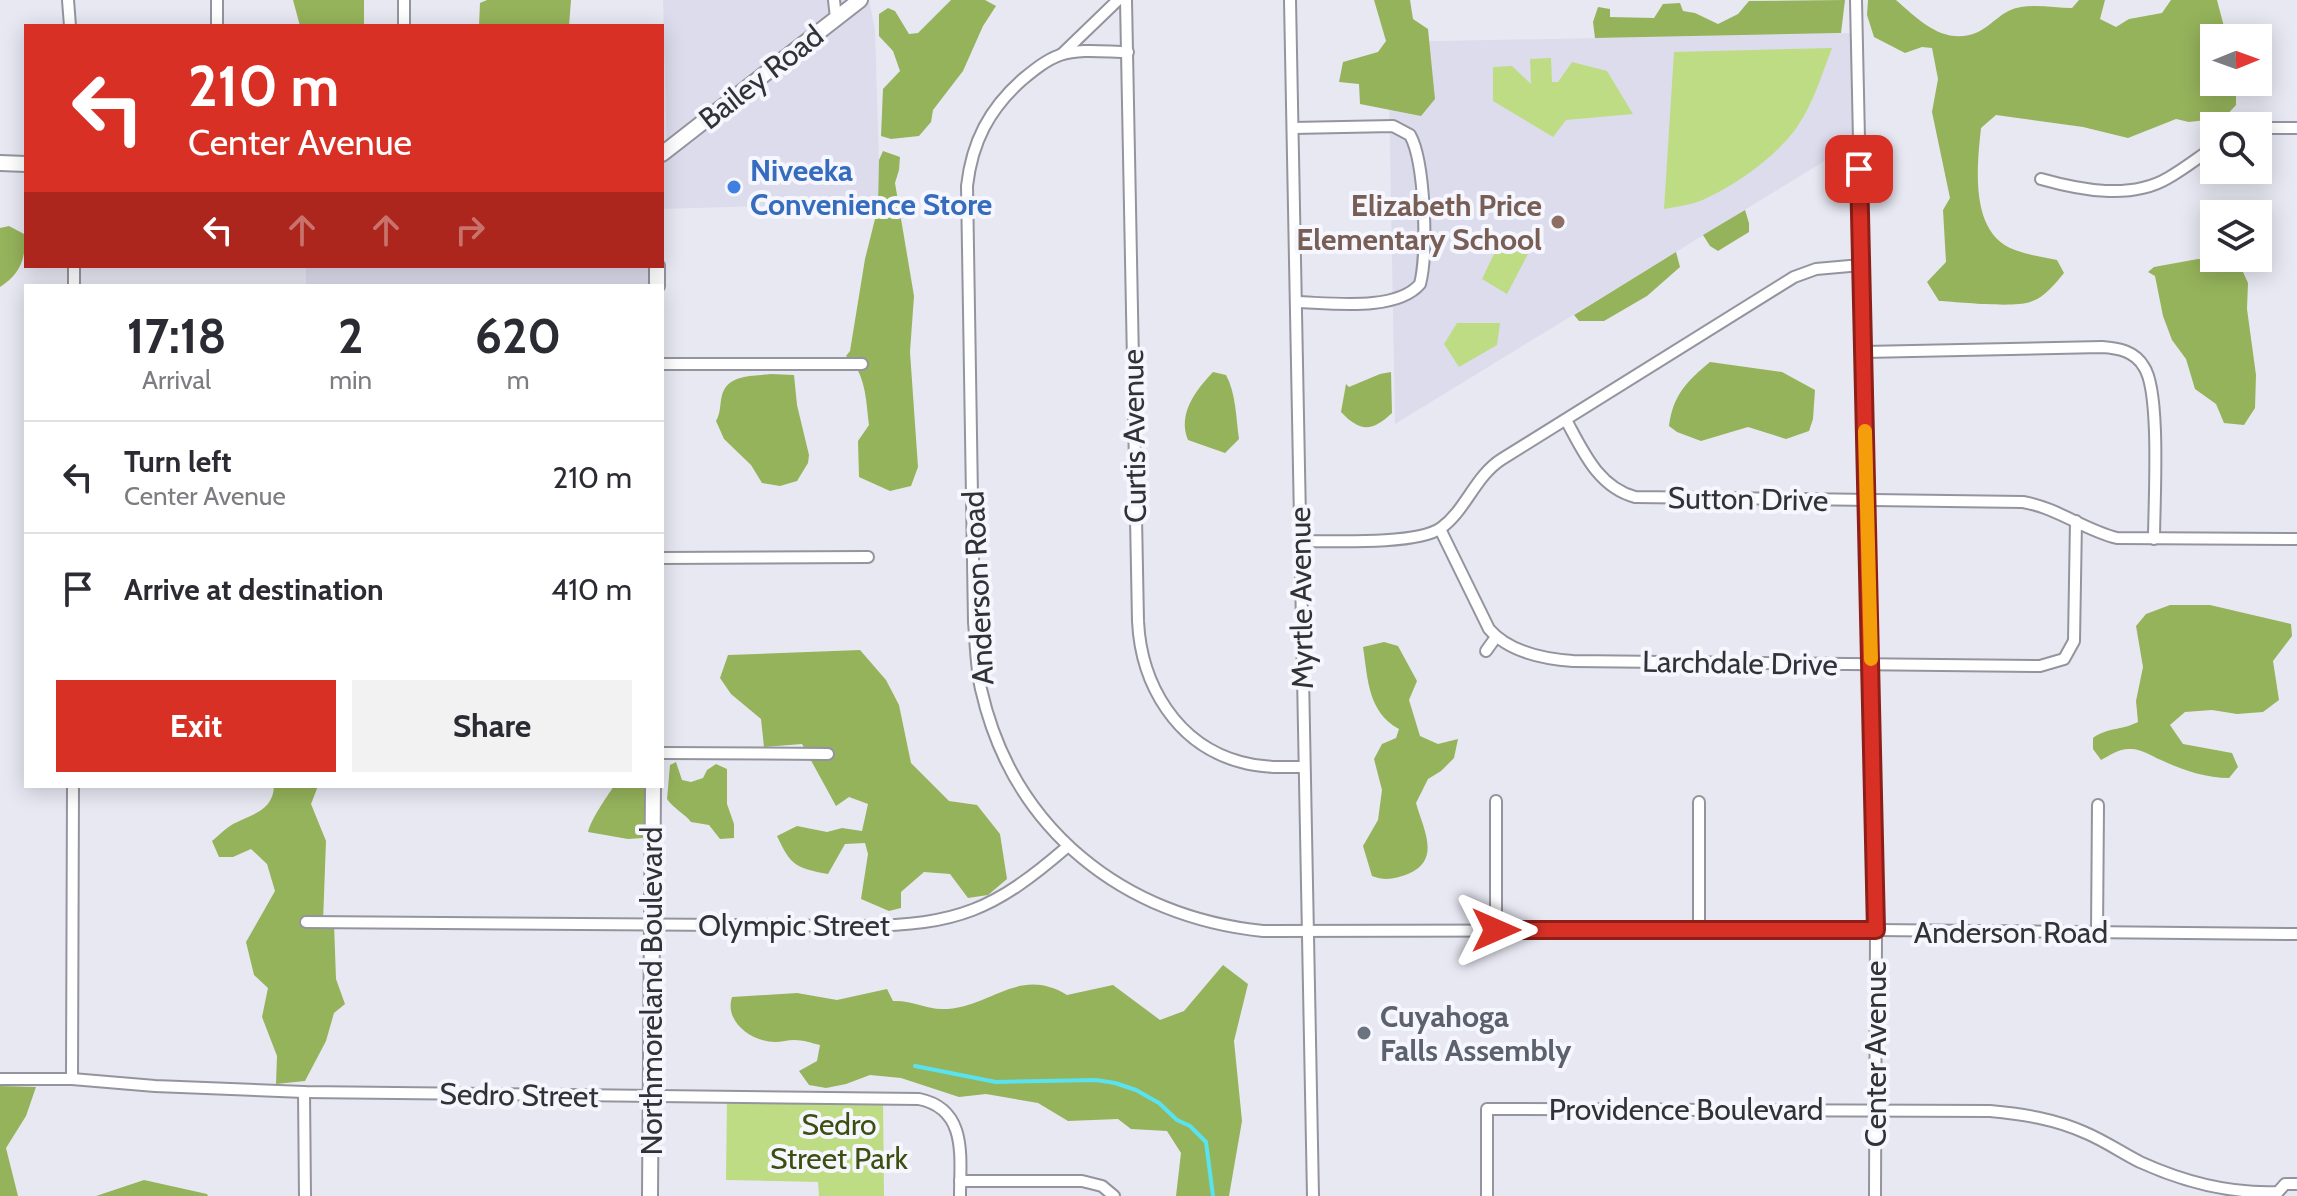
<!DOCTYPE html>
<style>
body{margin:0;font-family:Cabin,sans-serif;background:#f2f2f3;color:#2b2b33;height:100vh;display:flex;flex-direction:column;font-size:30px;white-space:nowrap}
*{box-sizing:border-box;margin:0}
p{font-size:26px;color:#7c7c81}
.icon{flex:none;width:44px;height:44px;fill:none;stroke:currentColor;stroke-width:2;stroke-linecap:round;stroke-linejoin:round}
.map{position:relative;flex:1;overflow:hidden}
.sheet{position:absolute;left:24px;top:284px;width:640px;height:504px;display:flex;flex-direction:column;background:#fff;border-radius:0px;box-shadow:0 4px 20px #0003}
.sheet>*{flex:none}
.banner{position:absolute;left:24px;top:24px;width:640px;height:244px;border-radius:0px;box-shadow:0 4px 20px #0003;background:#d93025;color:#fff;overflow:hidden}
.needle{width:52px;rotate:89deg}
.tools{position:absolute;left:2200px;top:24px;display:grid;gap:16px}
.tools a{display:grid;place-items:center;width:72px;height:72px;border-radius:0px;background:#fff;box-shadow:0 4px 20px #0003;font-size:40px}
.pin{position:absolute;display:grid;place-items:center;width:68px;height:68px;color:#fff;margin:-34px;border-radius:16px;box-shadow:0 4px 12px #0006}
.me{position:absolute;width:88px;margin:-44px;rotate:90deg;stroke-linejoin:round;filter:drop-shadow(0 0 6px #0008)}
.turn{display:flex;align-items:center;gap:28px;height:168px;padding:0 32px;font-size:36px}
.turn .icon{width:104px;height:104px;stroke-width:2.5}
.turn b{display:block;font-size:56px;line-height:68px}
.lanes{display:flex;align-items:center;height:76px;padding:0 32px;background:#0003;justify-content:center;gap:40px;direction:ltr}
.lanes .off{opacity:.35}
.eta{display:flex;justify-content:space-evenly;align-items:center;height:136px;text-align:center}
.eta b{font-size:48px;font-weight:700;line-height:56px}
.action{display:flex;gap:16px;margin-top:auto;padding:16px 32px}
.action a{flex:1;height:92px;border-radius:0px;background:#d93025;color:#fff;font-size:32px;font-weight:700;line-height:92px;text-align:center}
.action a+a{background:#f2f2f3;color:#2b2b33}
ul{padding:0;list-style:none}
li{display:flex;align-items:center;gap:24px;height:112px;padding:0 32px;border-top:2px solid #e1e1e2}
li div{flex:1}
li b{display:block;font-size:30px}
li em{font-style:normal}
.map>svg:first-child{display:block}
.built{fill:#dddced}
.green{fill:#bddc84}
.forest{fill:#95b35b}
.lines{fill:none;stroke-linecap:round;stroke-linejoin:round}
.stream{stroke:#59e3f0;stroke-width:4}
.street-casing{stroke:#94949e;stroke-width:14}
.secondary-casing{stroke:#94949e;stroke-width:18}
.street{stroke:#fff;stroke-width:10}
.secondary{stroke:#fff;stroke-width:14}
.route-casing{stroke:#8d1f18;stroke-width:20}
.route{stroke:#d93025;stroke-width:14}
.slow{stroke:#f59e0b;stroke-width:14}
.shop-dot{fill:#3f7fe0;stroke:#f6f6fe;stroke-width:3}
.education-dot{fill:#8d6e63;stroke:#f6f6fe;stroke-width:3}
.worship-dot{fill:#6b7280;stroke:#f6f6fe;stroke-width:3}
.labels{text-anchor:middle;dominant-baseline:central;stroke-width:8;stroke-linejoin:round;paint-order:stroke}
.street-label{font-size:30px;fill:#323236;stroke:#f6f6fe}
.shop-label{font-size:30px;font-weight:bold;fill:#366cbe;stroke:#f6f6fe;text-anchor:start}
.education-label{font-size:30px;font-weight:bold;fill:#785e54;stroke:#f6f6fe;text-anchor:end}
.worship-label{font-size:30px;font-weight:bold;fill:#5b616d;stroke:#f6f6fe;text-anchor:start}
.park-label{font-size:30px;fill:#3d4f10;stroke:#f6f6fe}
</style>
<div class="map">
<svg width="2297" height="1196" viewBox="0 0 2297 1196">
<rect width="100%" height="100%" fill="#e8e8f3"/>
<g class="built">
<path d="M663 0H869L875 30 880 196 862 203 662 209V154L667 151Z"/>
<path d="M1856 33 1859 140 1395 424 1388 42Z"/>
<rect x="306" y="266" width="344" height="20"/>
</g>
<g class="green">
<path d="M1832 48C1822 74 1813 104 1797 127 1776 157 1733 187 1700 201 1689 205 1675 207 1664 209L1674 52Z"/>
<path d="M1551 58 1552 82H1558L1572 62 1607 71 1633 114 1566 120 1553 137 1493 101V67L1512 66 1531 84 1530 59Z"/>
<path d="M1502 237 1529 252 1507 294 1482 279Z"/>
<path d="M1457 323H1500L1497 345 1459 367 1444 344Z"/>
<path d="M727 1097 883 1098 884 1196H819L818 1182 726 1180Z"/>
</g>
<g class="forest">
<path d="M293 0H364V26H300Z"/>
<path d="M487 0H571L569 26H479L480 3Z"/>
<path d="M951 0H985L996 6 983 26 963 71 933 110 931 122 919 136 891 139 881 136 883 89 900 71 893 51 879 36V14L888 8 895 11 909 34 918 33Z"/>
<path d="M1374 0H1410L1413 19 1428 29 1435 99 1421 116 1360 104 1359 84 1339 82 1343 62 1378 52 1386 41Z"/>
<path d="M1845 0 1841 33 1595 38 1593 22 1598 7 1610 9V17L1654 18 1663 4 1680 3 1683 11 1695 13 1718 24 1738 14 1749 1Z"/>
<path d="M1868 0H1896C1919 20 1945 47 1978 32 1994 24 2002 10 2021 7 2037 4 2056 8 2072 8L2079 0H2105L2100 19 2116 27 2129 19 2162 13 2171 0H2217L2227 38H2214V82H2236V105L2224 118 2189 122 2176 119 2128 138 2083 127 1996 115 1981 128C1977 166 1969 234 2015 250 2028 255 2043 257 2057 260L2064 273C2055 284 2044 298 2030 302 2012 308 1960 302 1939 301L1927 282 1946 262 1943 210 1950 198 1932 112 1938 79 1932 48 1922 47 1905 53 1874 37 1867 15Z"/>
<path d="M883 151 900 157 899 170 895 183 914 296 910 352 918 467 911 486 890 491 859 477 858 441 869 425C866 400 866 372 846 356L850 351 865 259 878 207 879 160Z"/>
<path d="M1745 210 1749 223V232L1718 251 1710 246 1703 235Z"/>
<path d="M9 226 24 234C27 258 20 274 0 287V228Z"/>
<path d="M1676 252 1680 267 1647 296 1604 321H1579L1574 315Z"/>
<path d="M2198 259 2222 261 2243 272 2248 283 2247 309 2256 375 2255 408 2244 425 2224 423 2216 404 2195 389 2186 359 2172 340 2163 316 2155 276 2148 272 2154 267Z"/>
<path d="M1710 362 1782 372 1815 390 1813 419 1809 431 1786 439 1748 427 1701 441 1677 432 1669 426C1673 395 1687 381 1710 362Z"/>
<path d="M1213 372 1226 375C1236 393 1236 418 1239 439L1225 453 1188 440C1177 414 1196 390 1213 372Z"/>
<path d="M1391 372 1392 413C1372 432 1360 432 1341 412L1346 384 1349 387 1380 374Z"/>
<path d="M771 374 794 375 797 405 809 455 808 463 797 481 780 486 762 483 751 465 724 439 716 421C722 411 719 399 724 390 732 374 757 376 771 374Z"/>
<path d="M2170 605H2210L2291 624 2292 636 2273 661 2279 700 2263 712 2237 714 2212 710 2185 712 2170 725 2183 744 2232 753 2238 767 2229 778C2206 778 2182 770 2161 760 2151 756 2142 749 2131 749 2120 748 2110 755 2101 760L2093 749V738C2108 727 2120 731 2138 722L2136 701 2143 667 2136 626 2146 614Z"/>
<path d="M1384 642 1398 646 1417 681 1409 700 1420 736 1438 744 1458 739 1454 758 1441 771 1428 779 1416 803C1423 829 1442 860 1408 874 1395 879 1385 881 1372 876L1363 846 1378 820 1382 790 1374 759 1382 744 1396 738 1399 729C1368 712 1368 680 1363 647Z"/>
<path d="M860 650 886 680 899 705 911 763 949 801 977 805 1000 834 1007 879 988 895 968 898 950 874 924 872 901 892V908L889 911 861 899 868 854 865 843 845 844 828 874C796 868 791 866 777 836L797 826 827 832 842 828 862 831 868 804 849 797 836 806 802 744 764 747 761 719 731 694 720 678 728 655Z"/>
<path d="M676 762 682 780 691 782 703 778 707 770 716 764 727 769V804L734 824V838L720 839 709 825 691 822C684 813 674 809 667 799L670 765Z"/>
<path d="M274 786H318L311 804 326 841 323 922 334 923 336 979 345 1004 334 1013 326 1041 305 1081 276 1084 277 1056 262 1017 268 988 254 975 246 942 275 891 267 864 251 849 233 857H219L212 841C219 835 226 828 233 824 252 814 273 811 274 786Z"/>
<path d="M614 786H649L643 838 628 839 588 832C591 819 606 798 614 786Z"/>
<path d="M1223 965 1248 984 1234 1041 1242 1121 1229 1196H1176L1181 1153 1167 1131 1131 1129 1118 1119 1068 1121 1038 1103 986 1094 959 1097 901 1078 870 1075 846 1084 826 1088 809 1085 799 1071 817 1061 820 1045C812 1043 803 1040 794 1040 788 1040 781 1042 775 1042 751 1042 724 1021 732 997L797 993 837 1000 887 989 893 1001C911 1000 926 1009 942 1009 990 1009 1018 965 1067 995L1113 985 1160 1020 1184 1011Z"/>
<path d="M0 1086 36 1087 26 1116 6 1148 18 1196H0Z"/>
<path d="M144 1180 207 1194 208 1196H96Z"/>
</g>
<g class="lines">
<path class="stream" d="M915 1066 996 1082 1096 1080 1115 1083 1136 1090 1159 1103 1177 1120 1190 1126 1206 1142 1213 1196"/>
<g class="street-casing">
<g id="street">
<path d="M68 0 70 26"/>
<path d="M834 0 836 18"/>
<path d="M1126 0 1138 621C1141 685 1177 745 1241 762 1262 768 1282 767 1303 767"/>
<path d="M1290 0 1313 1196"/>
<path d="M1856 0 1876 930 1875 1196"/>
<path d="M217 26V0"/>
<path d="M404 26V0"/>
<path d="M1128 52C1107 52 1080 48 1060 55 1046 60 1034 70 1023 79 989 109 972 142 967 186L974 622C976 645 976 667 981 689 1013 830 1124 917 1263 931L1876 930 2297 934"/>
<path d="M1062 54 1118 0"/>
<path d="M1293 128 1393 126 1410 135C1425 162 1428 253 1420 284 1396 312 1331 303 1296 302"/>
<path d="M2258 128H2297"/>
<path d="M2041 179C2080 190 2131 200 2168 178 2184 169 2199 157 2214 147"/>
<path d="M74 286V266"/>
<path d="M1864 352 2102 347C2118 348 2135 351 2144 367 2161 392 2154 504 2154 539"/>
<path d="M662 364H862"/>
<path d="M1566 420C1583 451 1598 487 1635 497L2023 502C2058 508 2084 530 2117 538L2297 539"/>
<path d="M1440 529 1489 629C1509 652 1544 659 1573 661L2040 666 2064 659 2074 641 2076 521"/>
<path d="M1301 541C1332 541 1417 545 1441 528 1466 510 1475 476 1502 459L1794 277 1816 269 1861 265"/>
<path d="M662 558 868 557"/>
<path d="M1486 651 1496 637"/>
<path d="M662 753 828 754"/>
<path d="M306 922 861 926C958 925 994 910 1067 847"/>
<path d="M1496 930V801"/>
<path d="M1699 931V802"/>
<path d="M2097 933 2098 805"/>
<path d="M0 1079H72L155 1086 304 1092 919 1099C968 1109 960 1157 960 1196"/>
<path d="M72 1079 73 786"/>
<path d="M304 1092 305 1196"/>
<path d="M960 1181H1082L1102 1186 1114 1196"/>
<path d="M1487 1196V1109H1498L1990 1111C2023 1114 2055 1119 2086 1133 2105 1141 2122 1153 2140 1162 2184 1182 2230 1194 2278 1192L2285 1184H2297"/>
</g>
</g>
<g class="secondary-casing">
<g id="secondary">
<path d="M662 154 860 0"/>
<path d="M0 163 26 164"/>
<path d="M657 286V266"/>
<path d="M650 1196 653 786"/>
</g>
</g>
<use href="#street" class="street"/>
<use href="#secondary" class="secondary"/>
</g>
<g class="lines">
<g class="route-casing">
<path id="route" d="M1496 930H1876L1859 169"/>
</g>
<use href="#route" class="route"/>
<path class="slow" d="M1865 431 1871 659"/>
</g>
<circle class="shop-dot" cx="734" cy="187" r="8"/>
<circle class="education-dot" cx="1558" cy="222" r="8"/>
<circle class="worship-dot" cx="1364" cy="1033" r="8"/>
<g class="labels">
<g class="street-label">
<text transform="translate(761 77) rotate(-38)">Bailey Road</text>
<text transform="translate(1134 436) rotate(-91)">Curtis Avenue</text>
<text transform="translate(1748 499) rotate(1)">Sutton Drive</text>
<text transform="translate(978 588) rotate(-93)">Anderson Road</text>
<text transform="translate(1301 598) rotate(-91)">Myrtle Avenue</text>
<text transform="translate(1740 663) rotate(1)">Larchdale Drive</text>
<text x="794" y="925">Olympic Street</text>
<text x="2011" y="932">Anderson Road</text>
<text transform="translate(651 991) rotate(-90)">Northmoreland Boulevard</text>
<text transform="translate(1875 1054) rotate(-90)">Center Avenue</text>
<text transform="translate(519 1095) rotate(1)">Sedro Street</text>
<text x="1686" y="1109">Providence Boulevard</text>
</g>
<g class="shop-label">
<text x="750" y="170">Niveeka<tspan x="750" dy="34">Convenience Store</tspan></text>
</g>
<g class="education-label">
<text x="1542" y="205">Elizabeth Price<tspan x="1542" dy="34">Elementary School</tspan></text>
</g>
<g class="worship-label">
<text x="1380" y="1016">Cuyahoga<tspan x="1380" dy="34">Falls Assembly</tspan></text>
</g>
<g class="park-label">
<text x="839" y="1124">Sedro<tspan x="839" dy="34">Street Park</tspan></text>
</g>
</g>
</svg>
<div class="tools">
<a><svg class="needle" viewBox="-14 -14 28 28"><path d="M0-13l5 13h-10z" fill="#e53935"/><path d="M0 13l5-13h-10z" fill="#7c7c81"/></svg></a>
<a><svg class="icon" aria-label="search" viewBox="0 0 24 24"><circle cx="10" cy="10" r="6"/><path d="M15 15l6 6"/></svg></a>
<a><svg class="icon" aria-label="layers" viewBox="0 0 24 24"><path d="M12 4l9 5-9 5-9-5zM3 14l9 5 9-5"/></svg></a>
</div>
<div class="pin" style="left:1859px;top:169px;background:#d93025"><svg class="icon" aria-label="arrive" viewBox="0 0 24 24"><path d="M6 21V4h12l-3 4 3 4H6"/></svg></div>
<svg class="me" style="left:1496px;top:930px" viewBox="-20 -20 40 40"><path d="M0-17L14 15 0 8-14 15z" fill="#d93025" stroke="#fff" stroke-width="4"/></svg>
<div class="banner">
<div class="turn"><svg class="icon" aria-label="left" viewBox="0 0 24 24"><path d="M17 20v-9H6M10 6l-5 5 5 5"/></svg><div><b>210 m</b>Center Avenue</div></div>
<div class="lanes"><svg class="icon" aria-label="left" viewBox="0 0 24 24"><path d="M17 20v-9H6M10 6l-5 5 5 5"/></svg><svg class="icon off" aria-label="ahead" viewBox="0 0 24 24"><path d="M12 20V5M6 11l6-6 6 6"/></svg><svg class="icon off" aria-label="ahead" viewBox="0 0 24 24"><path d="M12 20V5M6 11l6-6 6 6"/></svg><svg class="icon off" aria-label="right" viewBox="0 0 24 24"><path d="M7 20v-9h11M14 6l5 5-5 5"/></svg></div>
</div>
<section class="sheet">
<div class="eta">
<div><b>17:18</b><p>Arrival</p></div>
<div><b>2</b><p>min</p></div>
<div><b>620</b><p>m</p></div>
</div>
<ul>
<li><svg class="icon" aria-label="left" viewBox="0 0 24 24"><path d="M17 20v-9H6M10 6l-5 5 5 5"/></svg><div><b>Turn left</b><p>Center Avenue</p></div><em>210 m</em></li>
<li><svg class="icon" aria-label="arrive" viewBox="0 0 24 24"><path d="M6 21V4h12l-3 4 3 4H6"/></svg><div><b>Arrive at destination</b></div><em>410 m</em></li>
</ul>
<div class="action"><a>Exit</a><a>Share</a></div>
</section>
</div>
